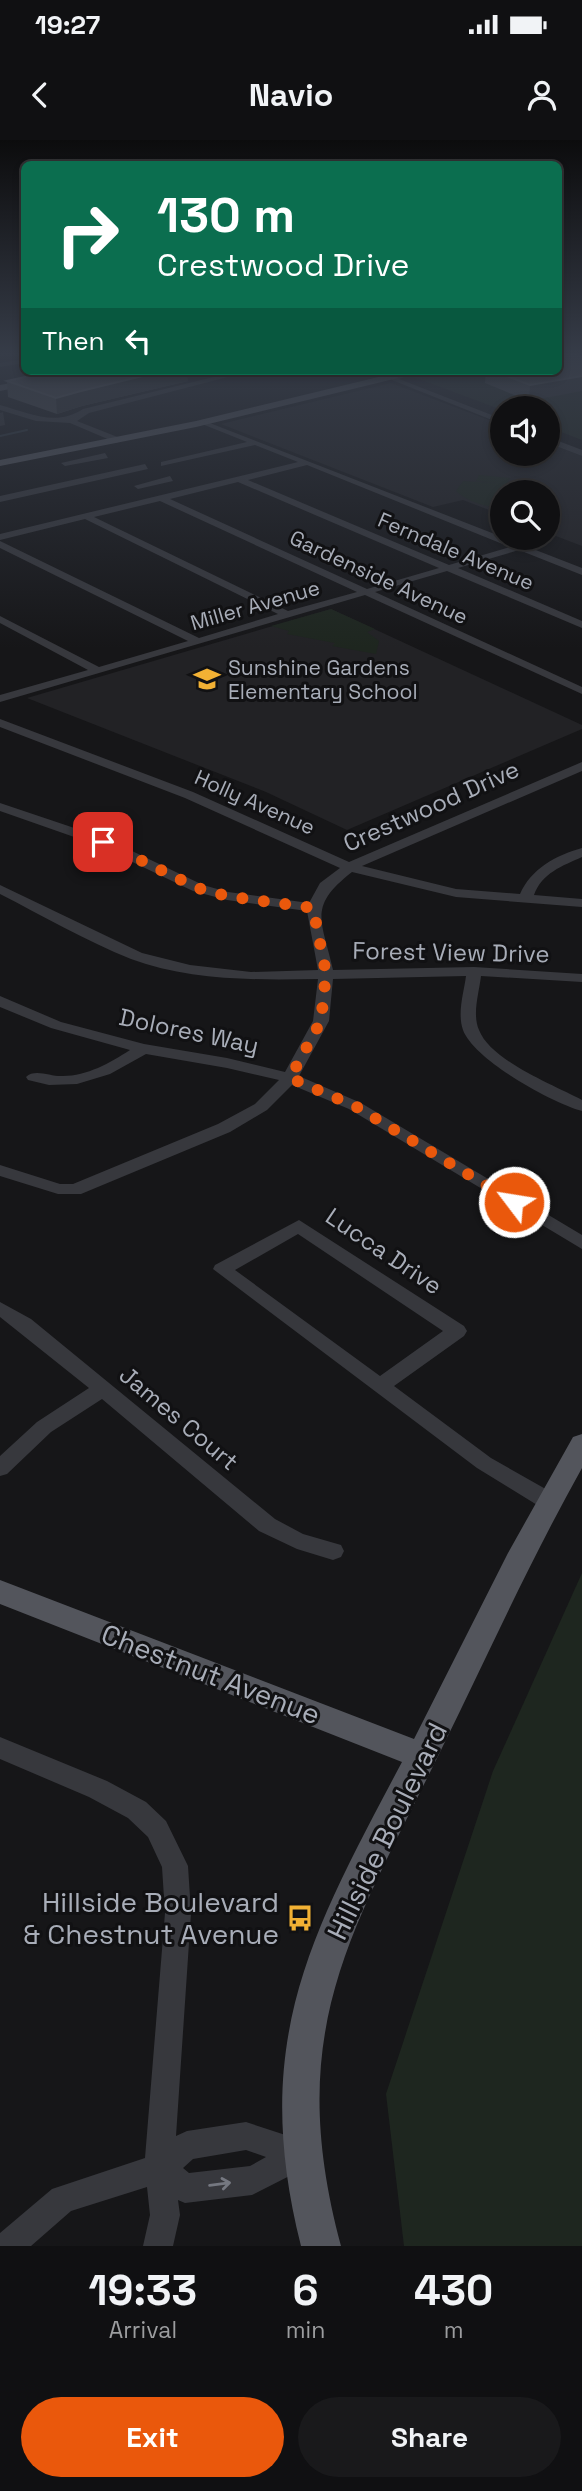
<!DOCTYPE html>
<style>
body{margin:0;font-family:"Space Grotesk",sans-serif;background:#19191b;color:#f1f3f6;height:100vh;display:flex;flex-direction:column;font-size:26px;white-space:nowrap}
*{box-sizing:border-box;margin:0}
p{font-size:23px;color:#9c9d9f}
.icon{flex:none;width:38px;height:38px;fill:none;stroke:currentColor;stroke-width:2;stroke-linecap:round;stroke-linejoin:round}
.map{position:relative;height:2106px;overflow:hidden}
.drawer{display:flex;flex-direction:column;background:#101012;flex:1}
.drawer>*{flex:none}
.banner{position:absolute;left:21px;top:21px;width:541px;height:214px;border-radius:10px;box-shadow:0 4px 10px #0003,0 0 0 2px #303032;background:#0b6e4f;color:#fff;overflow:hidden}
.buttons{position:absolute;left:490px;top:256px;display:grid;gap:14px}
.buttons a{display:grid;place-items:center;width:70px;height:70px;border-radius:50%;background:#101012;box-shadow:0 4px 10px #0003,0 0 0 2px #303032;font-size:35px}
.pin{position:absolute;display:grid;place-items:center;width:60px;height:60px;color:#fff;margin:-30px;border-radius:14px;box-shadow:0 4px 10px #0006}
.me{position:absolute;width:77px;margin:-38px;rotate:301deg;stroke-linejoin:round;filter:drop-shadow(0 0 5px #0008)}
.turn{display:flex;align-items:center;gap:24px;height:147px;padding:0 21px;font-size:32px}
.turn .icon{width:91px;height:91px;stroke-width:2.5}
.turn b{display:block;font-size:49px;line-height:60px}
.then{display:flex;align-items:center;height:66px;padding:0 21px;background:#0003;gap:14px;font-size:26px}
.eta{display:flex;justify-content:space-evenly;align-items:center;height:119px;text-align:center}
.eta b{font-size:42px;font-weight:600;line-height:49px}
.primary-button{display:flex;gap:14px;margin-top:auto;padding:14px 21px}
.primary-button a{flex:1;height:80px;border-radius:42px;background:#ea580c;color:#fff;font-size:28px;font-weight:600;line-height:80px;text-align:center}
.primary-button a+a{background:#19191b;color:#f1f3f6}
.status{display:flex;justify-content:space-between;align-items:center;height:49px;padding:0 35px;background:#101012;direction:ltr}
.status svg{height:19px;fill:currentColor}
header{display:flex;justify-content:space-between;align-items:center;height:91px;padding:0 21px;background:#101012;font-size:32px;font-weight:600}
.map>svg:first-child{display:block}
.built{fill:#222225}
.green{fill:#1e261f}
.lines{fill:none;stroke-linecap:round;stroke-linejoin:round}
.stream{stroke:#2c353c;stroke-width:2}
.minor{fill:#37383d;fill-rule:evenodd}
.major{fill:#53555c;fill-rule:evenodd}
.wall{fill:#47494d}
.shaded-wall{fill:#2f3033}
.building{fill:#525359;stroke:#5f6168;stroke-width:2}
.oneway{stroke:#757881}
.route{stroke:#ea580c;stroke-width:12;stroke-dasharray:0 21.6}
.labels{text-anchor:middle;dominant-baseline:central;stroke-width:6;stroke-linejoin:round;paint-order:stroke}
.far-street-label{font-size:21px;fill:#a8adb8;stroke:#111113}
.far-poi-label{font-size:21px;fill:#a8adb8;stroke:#111113;text-anchor:start}
.street-label{font-size:24px;fill:#a8adb8;stroke:#111113}
.near-street-label{font-size:28px;fill:#a8adb8;stroke:#111113}
.near-poi-label{font-size:28px;fill:#a8adb8;stroke:#111113;text-anchor:end}
</style>
<div class="status"><b>19:27</b><svg viewBox="0 0 49 12"><path d="M0 12V9h3v3zM5 12V6h3v6zM10 12V3h3v9zM15 12V0h3v12zM26 1h20v11H26zM47 4h2v5h-2z"/></svg></div>
<header><svg class="icon" aria-label="back" viewBox="0 0 24 24"><path d="M15 5l-7 7 7 7"/></svg>Navio<svg class="icon" aria-label="person" viewBox="0 0 24 24"><circle cx="12" cy="8" r="4"/><path d="M4 21q1-7 8-7t8 7"/></svg></header>
<div class="map">
<svg width="582" height="2106" viewBox="0 0 582 2106">
<rect width="100%" height="100%" fill="#161618"/>
<g class="built">
<path d="M391 243 502 285V313H548V303L582 316V406L548 393V352H502V375L463 360 433 367 221 284Z"/>
<path d="M331 469 582 585V589L347 690 266 652 27 558Z"/>
</g>
<g class="green">
<path d="M558 213H582V300L548 287V268L502 270 411 236 430 231H558Z"/>
<path d="M479 335 510 338 507 343 536 347 534 352H502V369C486 366 469 363 456 351L463 341 498 343 476 341Z"/>
<path d="M331 469 375 489 367 492 379 501 376 514 332 506 335 503 287 494 289 491 271 486Z"/>
<path d="M582 1433V2106H404L386 1954 493 1631Z"/>
</g>
<g class="lines">
<path class="stream" d="M0 296 27 290"/>
<g class="minor">
<path d="M24 219V223L0 227V223Z"/>
<path d="M238 231H251L89 273 77 281 120 298 117 303 70 283 36 281 0 270V265C29 273 56 287 83 269Z"/>
<path d="M407 231H421L399 239 502 279V284L392 240V234Z"/>
<path d="M202 280 582 428V435L519 410 458 428 582 481V488L447 431 375 452 582 547V554L365 455 0 562V555L88 530 0 483V476L99 527 188 501 0 408V401L199 498 278 474 85 379 0 400V394L298 322 255 305 161 326V322L247 302 202 284ZM307 325 510 407 449 425 248 340ZM238 342 439 428 367 449 170 359ZM160 361 357 452 288 471 94 377Z"/>
<path d="M548 297 582 310V316L548 303Z"/>
<path d="M105 313 108 318 65 326 61 323Z"/>
<path d="M145 324 148 329 0 362V356Z"/>
<path d="M170 336 173 341 138 349 134 346Z"/>
<path d="M0 579 193 652 349 722 582 622V631L362 726 456 749 520 754C531 729 556 715 582 708V717C562 726 542 733 534 755L582 759V767L456 757 352 732C307 767 322 780 333 830L474 827 582 834V842L481 836C479 853 472 874 479 890 491 921 554 945 582 960V971C552 963 474 920 463 890 457 873 464 852 466 836L333 839 329 881 299 936 361 963 582 1095V1109L349 969 292 945 267 970 230 992 81 1054H58L0 1036V1025L60 1044H73L218 984 255 964 279 940 227 928 146 914 110 934 77 944 49 945 28 940 26 937C35 928 51 937 63 936 87 936 110 923 130 910L51 888 0 867V856L61 882 144 904 227 918 285 932 313 881 318 839C256 840 190 841 131 819 86 801 43 776 0 754V745L142 813 190 825 251 832 318 830 307 771 227 760 193 751 97 705 0 671V663L107 699 203 745 228 752 309 763 320 743 340 728 185 658 0 587Z"/>
<path d="M299 1080 464 1186 467 1191 464 1196 394 1246 491 1318 558 1356 561 1362 558 1368 550 1370 542 1368 477 1328 213 1129 215 1125ZM298 1094 443 1191 380 1236 235 1130Z"/>
<path d="M0 1162 31 1179 275 1379 303 1394 341 1405 344 1411 341 1417 333 1420 297 1409 259 1391 102 1259 51 1292 7 1334 0 1336V1316L37 1282 89 1248 0 1177Z"/>
<path d="M0 1597 107 1641 146 1662 166 1681 188 1726 191 1773 176 1996 187 1991 246 1982 313 2004 318 2014 313 2024 252 2055 185 2063 178 2060 180 2075 173 2106H143L150 2075 147 2047 71 2071 31 2106H0V2093L52 2049 145 2018 165 1773 162 1727 148 1697 128 1678 89 1657 0 1619ZM246 2010 266 2017 250 2026 189 2033 183 2028 193 2019Z"/>
</g>
<g class="major">
<path d="M78 231H99L0 251V245Z"/>
<path d="M395 233 398 238 196 287 0 326V320L196 281Z"/>
<path d="M582 1294V1328C531 1419 488 1514 442 1608 351 1794 283 1890 341 2106H301C250 1903 309 1797 402 1622L0 1464V1440L414 1599 508 1413 573 1297Z"/>
</g>
</g>
<g class="wall">
<path d="M486 231H558L529 261 485 243Z"/>
<path d="M7 241H188L82 266 57 274 8 257Z"/>
</g>
<g class="shaded-wall">
<path d="M163 231H187L188 241 82 266 57 274 56 258 81 251Z"/>
<path d="M582 236V251L529 261 530 245Z"/>
<path d="M3 272 5 285 0 286V273Z"/>
</g>
<g class="building">
<path d="M571 213 582 217V236L530 245 494 231H558V215Z"/>
<path d="M52 231H163L81 251 56 258 7 241Z"/>
</g>
<defs><path id="oneway-shaft" d="M-6 0H5M1.5-3L5.5 0L1.5 3" fill="none" stroke-width="1.6" stroke-linecap="round" stroke-linejoin="round" transform="scale(1.75)"/></defs>
<use class="oneway" href="#oneway-shaft" transform="translate(220 2044) rotate(-7)"/>
<linearGradient id="sky" x2="0" y2="1"><stop stop-color="#0c0c0d"/><stop offset="0.42" stop-color="#363c48"/><stop offset="1" stop-color="#363c48" stop-opacity="0"/></linearGradient>
<rect width="582" height="508" fill="url(#sky)"/>
<g class="lines">
<path class="route" d="M103 702 198 748 227 756 313 768 326 833 321 881 290 938 355 966 514 1062"/>
</g>
<defs>
<g id="school-bare" transform="scale(2.1)"><path d="M0-5L7-2L0 1L-7-2ZM-4 1L0 2.5L4 1V4Q0 6-4 4Z" fill="#f2b134" stroke="#111113" stroke-width="2.5" paint-order="stroke"/></g>
<g id="bus-bare" transform="scale(2.1)"><path d="M-5-6H5V4H4V6H2V4H-2V6H-4V4H-5ZM-3.5-4V0h7V-4ZM-3.5 1.2v1.5H-2V1.2ZM2 1.2v1.5H3.5V1.2Z" fill="#f2b134" stroke="#111113" stroke-width="2.5" paint-order="stroke"/></g>
</defs>
<g fill-rule="evenodd">
<use href="#school-bare" x="207" y="539"/>
<use href="#bus-bare" x="300" y="1778"/>
</g>
<g class="labels">
<g class="far-street-label">
<text transform="translate(456 411) rotate(23)">Ferndale Avenue</text>
<text transform="translate(379 437) rotate(25)">Gardenside Avenue</text>
<text transform="translate(255 465) rotate(-16)">Miller Avenue</text>
<text transform="translate(255 662) rotate(24)">Holly Avenue</text>
</g>
<g class="far-poi-label">
<text x="228" y="527">Sunshine Gardens<tspan x="228" dy="24">Elementary School</tspan></text>
</g>
<g class="street-label">
<text transform="translate(431 666) rotate(-24)">Crestwood Drive</text>
<text transform="translate(451 812) rotate(1)">Forest View Drive</text>
<text transform="translate(189 891) rotate(12)">Dolores Way</text>
<text transform="translate(384 1111) rotate(34)">Lucca Drive</text>
<text transform="translate(179 1278) rotate(40)">James Court</text>
</g>
<g class="near-street-label">
<text transform="translate(211 1534) rotate(21)">Chestnut Avenue</text>
<text transform="translate(387 1691) rotate(-64)">Hillside Boulevard</text>
</g>
<g class="near-poi-label">
<text x="279" y="1762">Hillside Boulevard<tspan x="279" dy="32">&amp; Chestnut Avenue</tspan></text>
</g>
</g>
</svg>
<div class="buttons">
<a><svg class="icon" aria-label="sound" viewBox="0 0 24 24"><path d="M4 9h4l5-4v14l-5-4H4zM17 9q2 3 0 6"/></svg></a>
<a><svg class="icon" aria-label="search" viewBox="0 0 24 24"><circle cx="10" cy="10" r="6"/><path d="M15 15l6 6"/></svg></a>
</div>
<div class="pin" style="left:103px;top:702px;background:#d93025"><svg class="icon" aria-label="arrive" viewBox="0 0 24 24"><path d="M6 21V4h12l-3 4 3 4H6"/></svg></div>
<svg class="me" style="left:514px;top:1062px" viewBox="-20 -20 40 40"><circle r="17" fill="#ea580c" stroke="#fff" stroke-width="3"/><path d="M0-11L8 9 0 5-8 9z" fill="#fff"/></svg>
<div class="banner">
<div class="turn"><svg class="icon" aria-label="right" viewBox="0 0 24 24"><path d="M7 20v-9h11M14 6l5 5-5 5"/></svg><div><b>130 m</b>Crestwood Drive</div></div>
<div class="then">Then<svg class="icon" aria-label="left" viewBox="0 0 24 24"><path d="M17 20v-9H6M10 6l-5 5 5 5"/></svg></div>
</div>
</div>
<section class="drawer">
<div class="eta">
<div><b>19:33</b><p>Arrival</p></div>
<div><b>6</b><p>min</p></div>
<div><b>430</b><p>m</p></div>
</div>
<div class="primary-button"><a>Exit</a><a>Share</a></div>
</section>
